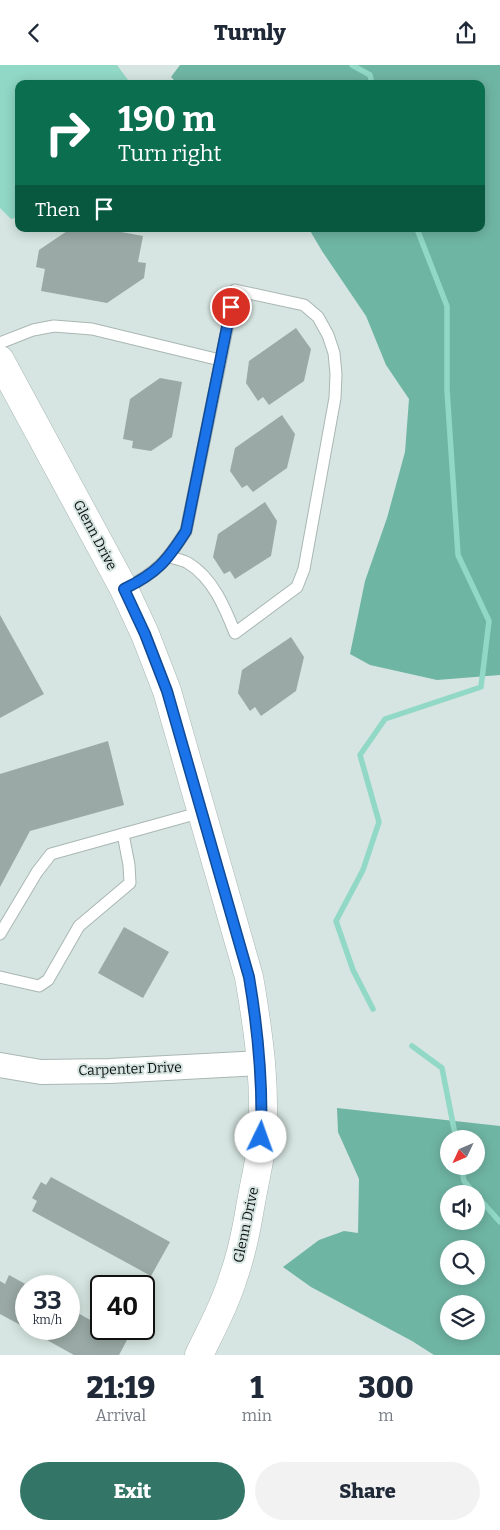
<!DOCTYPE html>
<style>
body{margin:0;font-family:Bitter,serif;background:#f2f2f3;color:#1f2937;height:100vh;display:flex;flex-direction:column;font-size:19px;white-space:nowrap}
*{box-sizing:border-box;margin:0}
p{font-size:16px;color:#747a83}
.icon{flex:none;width:28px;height:28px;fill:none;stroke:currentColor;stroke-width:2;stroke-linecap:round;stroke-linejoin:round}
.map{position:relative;height:1290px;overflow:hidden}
.side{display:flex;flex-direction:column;background:#fff;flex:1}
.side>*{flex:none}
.banner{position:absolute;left:15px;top:15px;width:470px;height:152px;border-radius:10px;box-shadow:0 2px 12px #0003;background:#0b6e4f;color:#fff;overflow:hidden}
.needle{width:32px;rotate:226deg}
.controls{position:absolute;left:440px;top:1065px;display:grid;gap:10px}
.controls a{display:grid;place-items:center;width:45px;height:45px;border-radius:50%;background:#fff;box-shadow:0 2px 12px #0003;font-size:25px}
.speed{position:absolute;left:15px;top:1210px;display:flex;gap:10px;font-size:25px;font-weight:700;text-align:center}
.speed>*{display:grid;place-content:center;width:65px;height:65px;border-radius:50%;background:#fff;box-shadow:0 2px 12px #0003;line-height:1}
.speed small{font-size:12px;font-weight:400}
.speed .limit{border:2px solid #111;border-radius:8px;background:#fff;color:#111}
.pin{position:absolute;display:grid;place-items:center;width:42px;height:42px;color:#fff;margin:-21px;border:2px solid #fff;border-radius:50%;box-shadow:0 1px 5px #0007}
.me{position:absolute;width:55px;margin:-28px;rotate:3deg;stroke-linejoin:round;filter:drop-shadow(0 0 4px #0008)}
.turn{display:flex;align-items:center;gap:18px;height:105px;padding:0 20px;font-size:22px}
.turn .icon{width:65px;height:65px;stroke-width:2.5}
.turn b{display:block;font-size:35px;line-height:42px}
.then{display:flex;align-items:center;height:48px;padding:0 20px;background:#0003;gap:10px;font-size:19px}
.eta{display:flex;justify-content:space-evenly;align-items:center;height:85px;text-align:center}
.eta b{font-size:30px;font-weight:800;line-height:35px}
.cta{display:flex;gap:10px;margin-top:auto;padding:10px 20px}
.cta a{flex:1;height:58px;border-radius:30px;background:#337667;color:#fff;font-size:20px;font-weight:800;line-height:58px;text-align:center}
.cta a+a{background:#f2f2f3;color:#1f2937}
header{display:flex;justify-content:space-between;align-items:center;height:65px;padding:0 20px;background:#fff;font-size:22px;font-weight:800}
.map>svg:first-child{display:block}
.forest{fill:#6fb5a4;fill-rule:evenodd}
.water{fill:#91d8c6}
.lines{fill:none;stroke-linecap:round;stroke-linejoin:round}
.stream{stroke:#91d8c6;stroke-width:5.5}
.building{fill:#9aa9a5}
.lane-casing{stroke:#a9b7b3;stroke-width:13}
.street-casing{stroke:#a9b7b3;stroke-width:26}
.secondary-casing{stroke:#a9b7b3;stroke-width:29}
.lane{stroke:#fff;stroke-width:11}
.street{stroke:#fff;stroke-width:24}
.secondary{stroke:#fff;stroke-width:28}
.route-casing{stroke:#114b97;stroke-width:12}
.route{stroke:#1a73e8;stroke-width:9}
.labels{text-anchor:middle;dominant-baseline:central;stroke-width:4;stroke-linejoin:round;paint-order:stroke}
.street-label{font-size:14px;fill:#0d1210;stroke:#d6e5e1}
</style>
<header><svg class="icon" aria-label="back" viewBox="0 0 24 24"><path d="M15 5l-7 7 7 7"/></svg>Turnly<svg class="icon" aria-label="share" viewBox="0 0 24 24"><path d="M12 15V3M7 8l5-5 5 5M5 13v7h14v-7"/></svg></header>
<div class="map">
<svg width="500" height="1290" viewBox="0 0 500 1290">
<rect width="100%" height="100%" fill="#d6e5e1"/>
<g class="forest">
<path d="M180 0H500V610L437 615 370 600 350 589 365 516 387 453 405 387 409 334 386 300 366 251 322 186 309 164H481V19H178L171 12Z"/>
<path d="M337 1043 500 1061V1290H434L412 1276 311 1222 283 1202 319 1175 344 1166 358 1168 359 1114 338 1067ZM449 1074H476V1101H449ZM449 1129H476V1156H449ZM449 1184H476V1211H449ZM449 1239H476V1266H449Z"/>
</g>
<path class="water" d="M0 0H117L131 19H19V152L11 154 0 143Z"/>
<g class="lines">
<g class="stream">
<path d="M352 0 370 10 372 19"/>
<path d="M373 944 353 905 336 856 363 805 379 757 360 690 385 654 481 622 489 556 458 490 447 325V241L417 164"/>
<path d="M412 981 442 1003 456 1074"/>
<path d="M461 1101 464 1116 475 1129"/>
<path d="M476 1130 500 1157"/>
</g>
</g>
<g class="building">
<path d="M70 164H105L143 171 138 197 146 198 144 213 107 238 41 226 45 204 36 202 39 185Z"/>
<path d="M296 263 311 284 304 316 269 340 263 332 258 336 246 318 249 296Z"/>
<path d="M160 313 182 317 172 372 151 386 132 383 133 376 123 374 130 334Z"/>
<path d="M282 350 295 369 287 403 253 427 247 420 242 423 230 406 235 383Z"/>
<path d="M265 437 277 456 271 491 235 514 230 506 224 509 213 492 218 469Z"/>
<path d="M0 550 44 629 0 653Z"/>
<path d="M291 572 304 592 296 626 261 651 255 642 250 646 238 628 242 605Z"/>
<path d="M108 676 124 740 30 766 0 822V709Z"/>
<path d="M124 862 169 887 143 933 98 908Z"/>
<path d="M51 1112 170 1177 151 1211 32 1146 37 1136 32 1133 41 1117 46 1120Z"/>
<path d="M9 1210 29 1221H26V1263L0 1249V1216L5 1219Z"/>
<path d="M69 1243 101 1261V1264H106L127 1275 119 1290H74L27 1264H69Z"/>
</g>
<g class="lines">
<g class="lane-casing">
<g id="lane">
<path d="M0 278 33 265 54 261 92 264 220 295"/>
<path d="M124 524C156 508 167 496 186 466L235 225 304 240 318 252 328 270 334 288 336 309 335 333 304 504 297 522 235 568C225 543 213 513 188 498 183 495 176 494 170 492"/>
<path d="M0 869 37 807 51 789 202 747"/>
<path d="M0 912 39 921 48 915 79 861 130 818 129 800 123 769"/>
</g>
</g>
<g class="street-casing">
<path id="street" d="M0 1000 41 1007 110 1006 261 998"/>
</g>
<g class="secondary-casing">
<path id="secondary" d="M0 295 124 524 145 569 167 626 249 912C259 970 268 1031 260 1090 257 1108 253 1125 250 1143 246 1167 241 1191 233 1213 225 1240 211 1265 199 1290"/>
</g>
<use href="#lane" class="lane"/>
<use href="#street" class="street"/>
<use href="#secondary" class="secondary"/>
</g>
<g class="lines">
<g class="route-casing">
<path id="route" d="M231 242 186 466C167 496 157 508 124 524L145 569 167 626 249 912C258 965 263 1018 261 1072"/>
</g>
<use href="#route" class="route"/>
</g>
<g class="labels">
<g class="street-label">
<text transform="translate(95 470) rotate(62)">Glenn Drive</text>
<text transform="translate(130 1004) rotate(-2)">Carpenter Drive</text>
<text transform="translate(246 1160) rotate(-78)">Glenn Drive</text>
</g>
</g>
</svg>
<div class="controls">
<a><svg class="needle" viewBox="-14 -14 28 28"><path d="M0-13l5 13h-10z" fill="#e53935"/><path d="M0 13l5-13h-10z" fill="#747a83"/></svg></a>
<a><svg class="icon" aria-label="sound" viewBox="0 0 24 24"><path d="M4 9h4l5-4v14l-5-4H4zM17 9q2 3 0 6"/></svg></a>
<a><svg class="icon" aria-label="search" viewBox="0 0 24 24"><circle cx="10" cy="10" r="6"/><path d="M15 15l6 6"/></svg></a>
<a><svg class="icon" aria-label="layers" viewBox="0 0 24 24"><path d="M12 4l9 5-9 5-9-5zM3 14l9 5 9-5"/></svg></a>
</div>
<div class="speed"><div>33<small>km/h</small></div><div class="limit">40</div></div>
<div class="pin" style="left:231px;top:242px;background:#d93025"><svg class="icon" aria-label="arrive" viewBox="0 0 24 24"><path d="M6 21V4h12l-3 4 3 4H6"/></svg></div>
<svg class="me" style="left:261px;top:1072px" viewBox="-20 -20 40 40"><circle r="19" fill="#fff"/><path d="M0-13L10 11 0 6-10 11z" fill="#1a73e8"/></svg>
<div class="banner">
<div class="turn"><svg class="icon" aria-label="right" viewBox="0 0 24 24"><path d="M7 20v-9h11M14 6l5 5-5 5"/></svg><div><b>190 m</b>Turn right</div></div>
<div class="then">Then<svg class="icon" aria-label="arrive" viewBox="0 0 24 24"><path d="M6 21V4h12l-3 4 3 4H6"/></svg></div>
</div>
</div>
<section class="side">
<div class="eta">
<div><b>21:19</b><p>Arrival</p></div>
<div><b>1</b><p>min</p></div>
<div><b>300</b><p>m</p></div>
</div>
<div class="cta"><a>Exit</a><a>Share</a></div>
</section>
